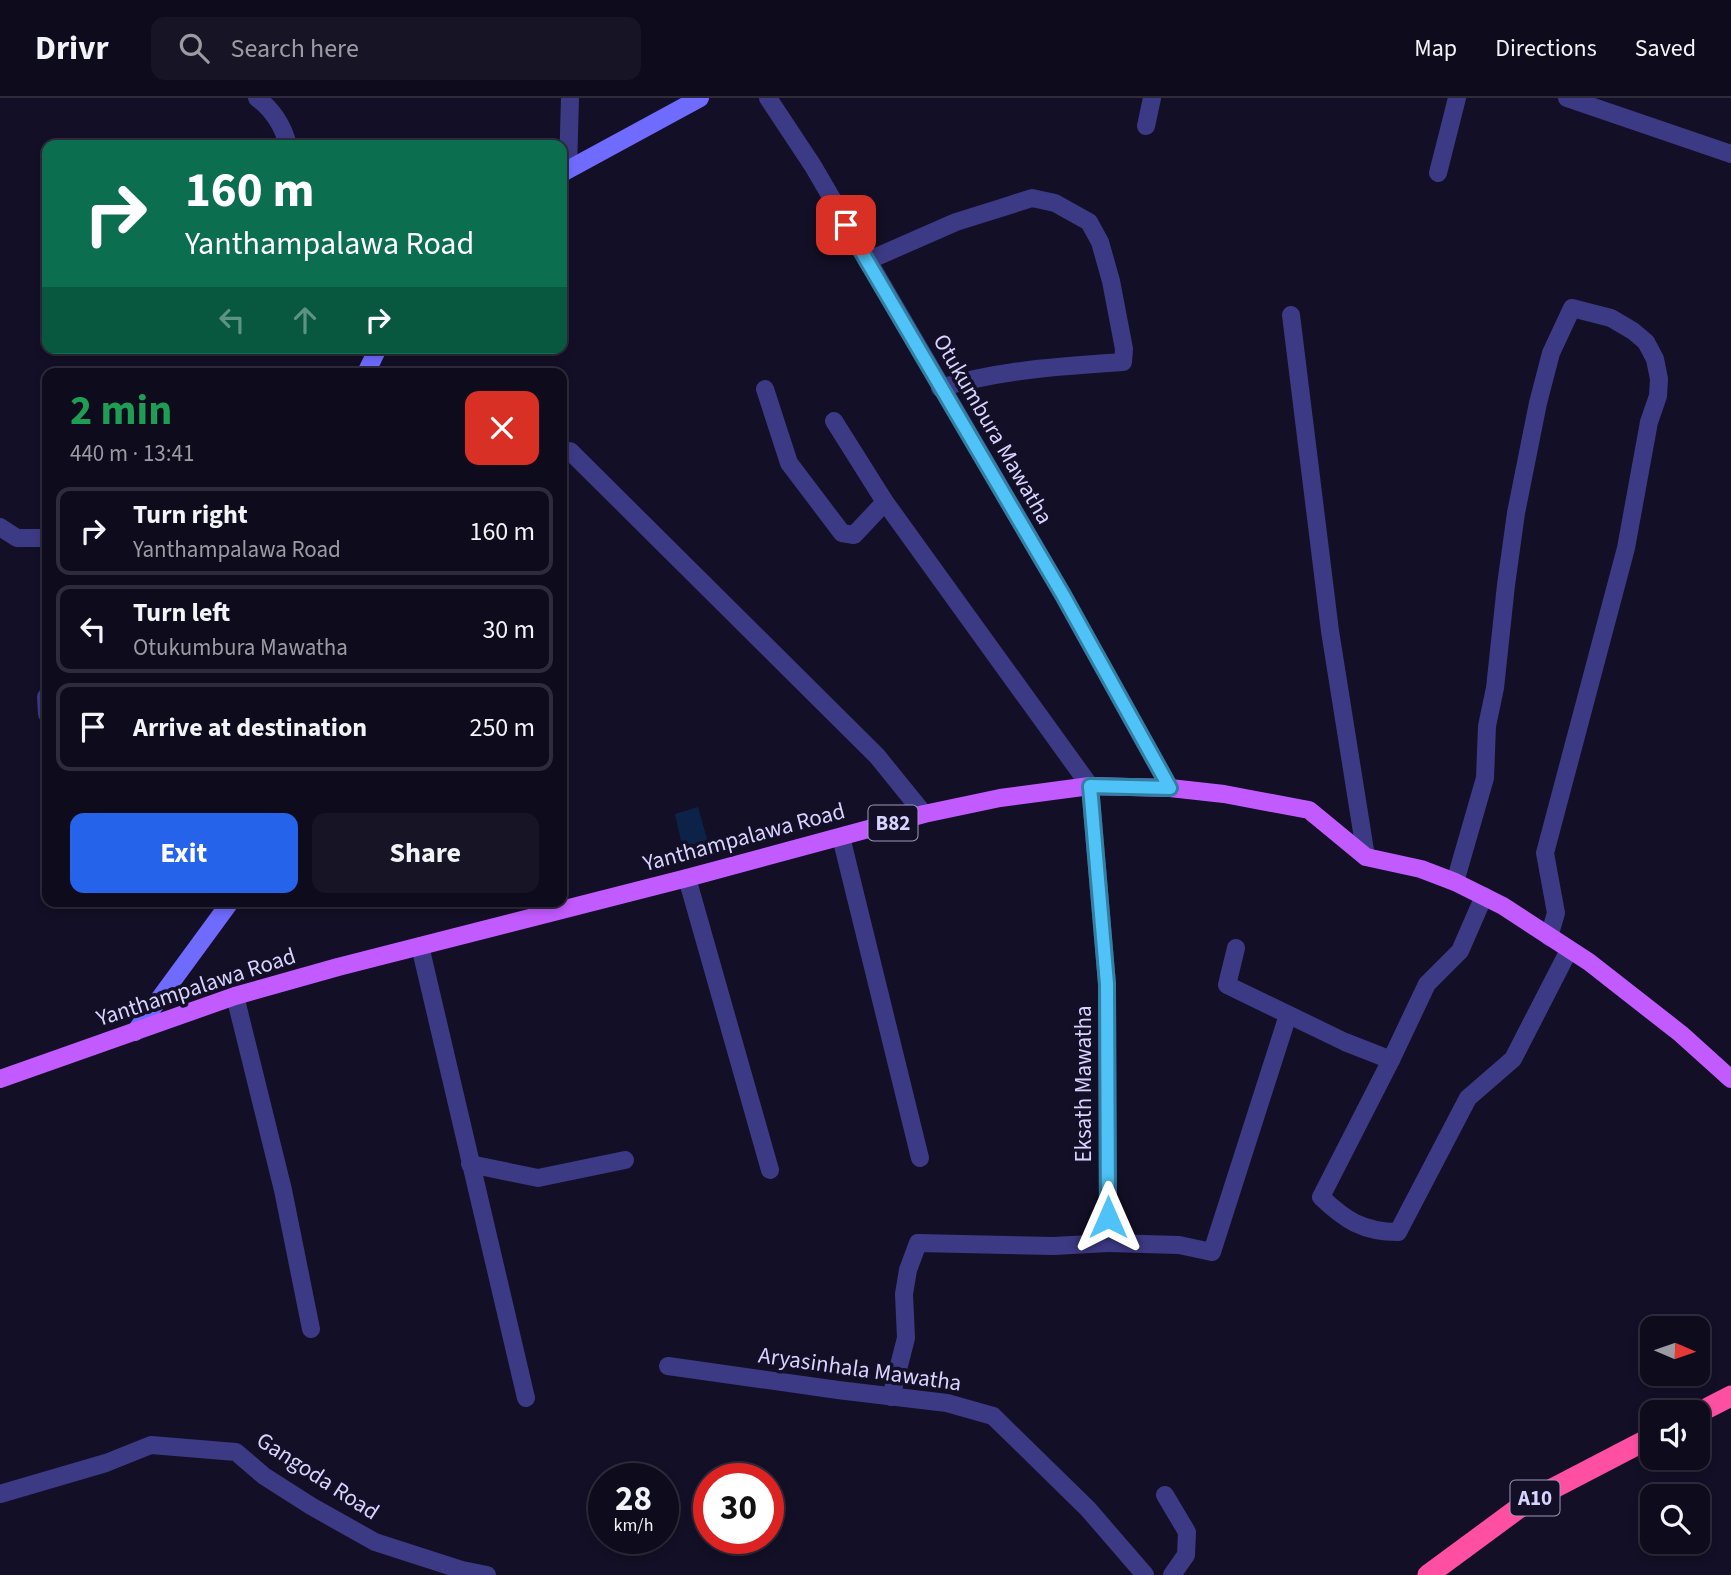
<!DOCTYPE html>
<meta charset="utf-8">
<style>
body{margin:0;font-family:"Source Sans 3",sans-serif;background:#171425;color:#f1f3f6;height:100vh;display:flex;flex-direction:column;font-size:26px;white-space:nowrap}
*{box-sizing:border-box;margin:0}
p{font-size:23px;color:#9b9ba3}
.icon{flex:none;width:38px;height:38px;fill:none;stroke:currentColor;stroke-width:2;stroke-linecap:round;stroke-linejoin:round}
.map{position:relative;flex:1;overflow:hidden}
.details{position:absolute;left:42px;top:270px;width:525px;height:539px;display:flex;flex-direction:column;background:#0e0b1c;border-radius:14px;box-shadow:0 4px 10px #0003,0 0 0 2px #2e2b3b}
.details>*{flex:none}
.top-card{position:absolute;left:42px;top:42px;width:525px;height:214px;border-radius:14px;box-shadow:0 4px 10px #0003,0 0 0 2px #2e2b3b;background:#0b6e4f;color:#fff;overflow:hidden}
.needle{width:46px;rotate:92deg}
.fabs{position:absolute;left:1640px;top:1218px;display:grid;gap:14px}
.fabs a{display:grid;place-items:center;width:70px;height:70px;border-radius:14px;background:#0e0b1c;box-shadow:0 4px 10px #0003,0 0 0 2px #2e2b3b;font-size:35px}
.speed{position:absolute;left:588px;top:1365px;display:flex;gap:14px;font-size:35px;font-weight:700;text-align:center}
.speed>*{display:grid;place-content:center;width:91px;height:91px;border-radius:50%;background:#0e0b1c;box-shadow:0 4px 10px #0003,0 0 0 2px #2e2b3b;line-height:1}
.speed small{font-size:18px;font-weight:400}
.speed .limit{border:10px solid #d22;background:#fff;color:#111}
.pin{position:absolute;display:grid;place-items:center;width:60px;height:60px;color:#fff;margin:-30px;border-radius:14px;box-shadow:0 4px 10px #0006}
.me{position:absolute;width:77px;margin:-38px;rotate:0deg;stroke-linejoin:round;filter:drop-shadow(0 0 5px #0008)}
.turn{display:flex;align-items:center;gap:24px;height:147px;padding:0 28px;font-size:32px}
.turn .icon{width:91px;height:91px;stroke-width:2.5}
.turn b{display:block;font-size:49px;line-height:60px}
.lanes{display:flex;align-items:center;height:66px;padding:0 28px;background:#0003;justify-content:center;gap:35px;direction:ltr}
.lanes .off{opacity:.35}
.round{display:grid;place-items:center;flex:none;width:74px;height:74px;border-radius:14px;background:#171425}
.summary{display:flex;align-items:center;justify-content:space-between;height:119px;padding:0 28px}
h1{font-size:42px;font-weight:700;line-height:52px;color:#1e9e55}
.button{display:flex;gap:14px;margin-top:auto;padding:14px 28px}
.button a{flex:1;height:80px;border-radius:14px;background:#2563eb;color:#fff;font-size:28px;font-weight:700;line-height:80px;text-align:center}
.button a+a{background:#171425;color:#f1f3f6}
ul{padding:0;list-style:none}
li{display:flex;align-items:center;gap:21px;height:88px;margin:0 14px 10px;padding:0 14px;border:4px solid #2e2b3b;border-radius:14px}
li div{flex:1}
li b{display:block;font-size:26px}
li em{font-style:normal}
header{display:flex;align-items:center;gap:42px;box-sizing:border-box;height:98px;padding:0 35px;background:#0e0b1c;border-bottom:2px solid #2e2b3b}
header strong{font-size:33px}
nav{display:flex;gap:38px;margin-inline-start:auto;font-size:24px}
.search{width:490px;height:63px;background:#171425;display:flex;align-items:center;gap:18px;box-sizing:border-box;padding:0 24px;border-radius:14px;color:#9b9ba3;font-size:26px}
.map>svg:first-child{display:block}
.water{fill:#0c2248}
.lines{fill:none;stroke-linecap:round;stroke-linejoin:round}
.street{stroke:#3d3a85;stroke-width:18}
.secondary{stroke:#6f6bff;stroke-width:18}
.primary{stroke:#c25bff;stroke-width:18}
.highway{stroke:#ff4fa3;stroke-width:21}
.route-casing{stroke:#337fa1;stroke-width:18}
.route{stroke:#4fc3f7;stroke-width:12}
.labels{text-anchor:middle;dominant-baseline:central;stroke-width:7;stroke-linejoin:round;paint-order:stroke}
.shield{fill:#130f26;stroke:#9e99be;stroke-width:2}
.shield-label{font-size:21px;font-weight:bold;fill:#d9d4ff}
.street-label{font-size:23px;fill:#d9d4ff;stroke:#130f26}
</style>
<header>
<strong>Drivr</strong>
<div class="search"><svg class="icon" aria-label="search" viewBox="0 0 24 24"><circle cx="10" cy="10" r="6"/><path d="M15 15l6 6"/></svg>Search here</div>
<nav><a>Map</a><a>Directions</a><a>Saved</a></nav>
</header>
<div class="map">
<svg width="1731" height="1477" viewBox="0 0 1731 1477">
<rect width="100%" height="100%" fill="#130f26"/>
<path class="water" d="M698 709 708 744 684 756 675 716Z"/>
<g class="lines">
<g class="street">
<path d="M257 0C273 12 283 28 288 47"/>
<path d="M768 0 813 68 1063 497 1170 690"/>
<path d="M1567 0 1731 56"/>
<path d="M1146 28 1152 0"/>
<path d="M568 70 570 0"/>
<path d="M1438 75 1457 0"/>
<path d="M867 163 956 124 1004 109 1032 100 1055 105 1089 124 1100 144 1111 183 1124 251 1123 264C1061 268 1000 272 940 290"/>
<path d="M1291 217 1330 533 1366 759"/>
<path d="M765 291 789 365 842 435 854 437 885 404"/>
<path d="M834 323 885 404 1090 688 1107 886 1108 1145 1054 1148 918 1145 908 1172 904 1196 906 1240 891 1299"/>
<path d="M570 353 877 658 924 716"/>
<path d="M0 429 17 440H47"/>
<path d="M46 599 47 616"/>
<path d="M841 739 920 1060"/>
<path d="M687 780 770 1072"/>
<path d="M1455 784 1485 680 1487 628 1495 590 1506 487 1516 415 1538 305 1551 255 1572 210 1611 220 1633 233 1646 244 1655 261 1659 281 1658 298 1649 324 1626 450 1545 755 1556 815 1549 839"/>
<path d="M1484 798 1460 853 1427 886 1391 962 1321 1099C1345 1122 1363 1134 1398 1134L1468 1000 1513 961 1569 852"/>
<path d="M420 848 526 1300"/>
<path d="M1236 850 1227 887 1345 944 1391 962"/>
<path d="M235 898 283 1092 311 1231"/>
<path d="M470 1066 538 1080 625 1062"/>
<path d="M1108 1145 1179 1147 1212 1154 1288 917"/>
<path d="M668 1268 838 1292 947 1305 993 1318 1088 1411 1145 1477"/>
<path d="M0 1396 106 1365 151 1347 236 1354 264 1378 311 1408 375 1444 462 1472 487 1477"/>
<path d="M1165 1397 1187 1434 1186 1457 1172 1477"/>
</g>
<g class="secondary">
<path d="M562 75 700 0"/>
<path d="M366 275 378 250"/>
<path d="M135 934 231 803"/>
</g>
<path class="primary" d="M0 981 235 898 338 869 687 780 924 716 1000 700 1090 688 1170 690 1224 696 1309 712 1366 759 1421 771 1455 784 1503 808 1589 864 1681 936 1731 981"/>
<g class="highway">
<path d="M1698 1315 1731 1298"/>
<path d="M1428 1477 1527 1404 1652 1339"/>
</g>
</g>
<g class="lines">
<g class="route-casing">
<path id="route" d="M846 127 1063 497 1170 690 1090 688 1107 886 1108 1119"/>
</g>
<use href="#route" class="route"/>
</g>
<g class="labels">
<g class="shield">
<rect x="868.5" y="707.5" width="49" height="35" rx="5"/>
<rect x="1510.5" y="1382.5" width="49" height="35" rx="5"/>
</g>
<g class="shield-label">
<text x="893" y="725">B82</text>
<text x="1535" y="1400">A10</text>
</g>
<g class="street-label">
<text transform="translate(993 331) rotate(60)">Otukumbura Mawatha</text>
<text transform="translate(744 739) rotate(-15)">Yanthampalawa Road</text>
<text transform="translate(196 889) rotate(-18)">Yanthampalawa Road</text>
<text transform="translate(1083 986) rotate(-90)">Eksath Mawatha</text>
<text transform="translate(860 1271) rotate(8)">Aryasinhala Mawatha</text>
<text transform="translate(318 1378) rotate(33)">Gangoda Road</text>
</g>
</g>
</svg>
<div class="fabs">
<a><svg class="needle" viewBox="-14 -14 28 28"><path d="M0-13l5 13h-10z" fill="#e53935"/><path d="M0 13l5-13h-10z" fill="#9b9ba3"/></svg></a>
<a><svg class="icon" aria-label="sound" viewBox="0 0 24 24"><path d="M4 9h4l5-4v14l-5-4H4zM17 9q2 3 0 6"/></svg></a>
<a><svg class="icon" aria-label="search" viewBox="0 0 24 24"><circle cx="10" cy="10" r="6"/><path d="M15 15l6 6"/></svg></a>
</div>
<div class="speed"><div>28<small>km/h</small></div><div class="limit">30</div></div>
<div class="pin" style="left:846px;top:127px;background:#d93025"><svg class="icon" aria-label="arrive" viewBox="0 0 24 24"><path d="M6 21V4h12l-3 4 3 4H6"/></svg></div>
<svg class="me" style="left:1108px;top:1119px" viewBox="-20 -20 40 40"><path d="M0-17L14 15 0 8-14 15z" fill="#4fc3f7" stroke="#fff" stroke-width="4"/></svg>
<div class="top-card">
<div class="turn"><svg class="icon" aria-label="right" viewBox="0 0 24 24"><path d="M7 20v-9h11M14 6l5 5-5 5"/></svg><div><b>160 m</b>Yanthampalawa Road</div></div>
<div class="lanes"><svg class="icon off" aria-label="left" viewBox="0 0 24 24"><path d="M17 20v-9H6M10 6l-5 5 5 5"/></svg><svg class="icon off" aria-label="ahead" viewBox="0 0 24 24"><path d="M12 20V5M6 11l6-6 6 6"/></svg><svg class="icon" aria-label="right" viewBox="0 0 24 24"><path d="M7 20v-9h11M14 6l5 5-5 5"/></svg></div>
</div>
<section class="details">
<div class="summary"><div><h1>2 min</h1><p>440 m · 13:41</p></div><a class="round" style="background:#d93025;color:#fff"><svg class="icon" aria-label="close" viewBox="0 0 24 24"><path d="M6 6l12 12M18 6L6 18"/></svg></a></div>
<ul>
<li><svg class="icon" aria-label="right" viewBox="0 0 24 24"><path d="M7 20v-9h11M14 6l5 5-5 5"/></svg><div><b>Turn right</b><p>Yanthampalawa Road</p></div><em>160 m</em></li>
<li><svg class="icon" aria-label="left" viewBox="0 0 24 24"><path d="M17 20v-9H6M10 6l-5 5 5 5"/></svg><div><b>Turn left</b><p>Otukumbura Mawatha</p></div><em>30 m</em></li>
<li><svg class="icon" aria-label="arrive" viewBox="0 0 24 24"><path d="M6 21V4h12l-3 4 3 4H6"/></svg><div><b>Arrive at destination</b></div><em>250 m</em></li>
</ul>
<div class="button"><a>Exit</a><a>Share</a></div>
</section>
</div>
